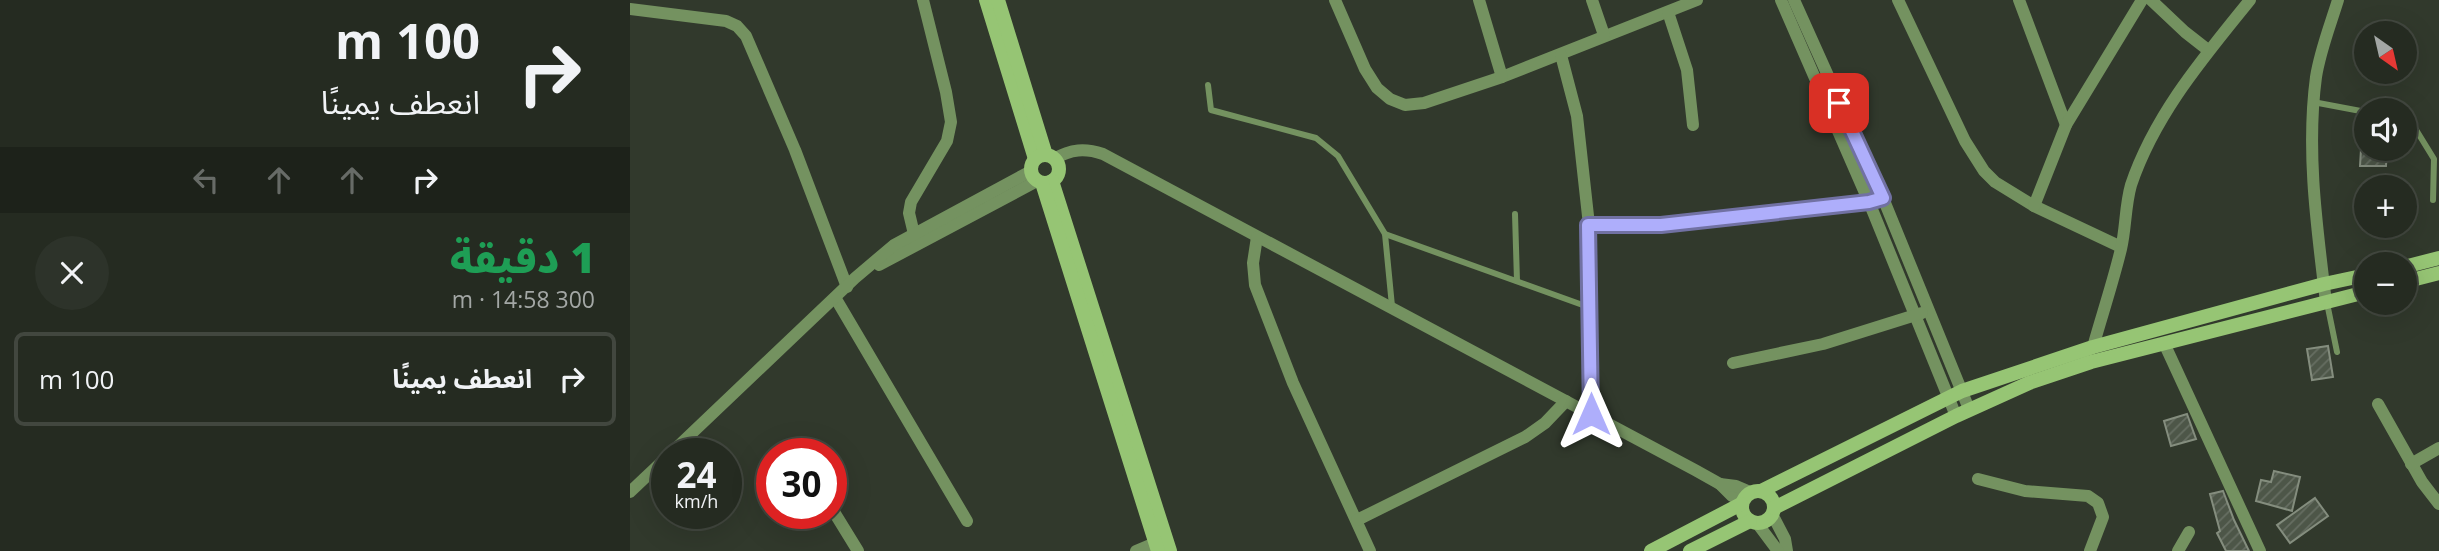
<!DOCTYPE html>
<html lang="ar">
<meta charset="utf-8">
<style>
body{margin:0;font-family:"Open Sans","Noto Sans Arabic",sans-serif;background:#2d332a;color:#f1f3f6;direction:rtl;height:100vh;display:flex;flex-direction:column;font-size:26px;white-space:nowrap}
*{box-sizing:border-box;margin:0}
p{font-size:23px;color:#a3a7a5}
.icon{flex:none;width:38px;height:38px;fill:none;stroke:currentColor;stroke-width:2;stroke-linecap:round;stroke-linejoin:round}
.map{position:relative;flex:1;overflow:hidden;direction:ltr}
.panel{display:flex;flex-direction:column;background:#252b21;width:630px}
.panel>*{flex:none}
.banner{background:#252b21;color:#f1f3f6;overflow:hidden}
.needle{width:46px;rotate:146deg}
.buttons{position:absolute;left:1724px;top:21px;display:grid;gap:14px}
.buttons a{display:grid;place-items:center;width:63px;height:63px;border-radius:50%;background:#252b21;box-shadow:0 7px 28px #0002,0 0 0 2px #42473f;font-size:35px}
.speed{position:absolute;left:21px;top:438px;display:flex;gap:14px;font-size:35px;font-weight:700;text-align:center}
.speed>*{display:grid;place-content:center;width:91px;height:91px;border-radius:50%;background:#252b21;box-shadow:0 7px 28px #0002,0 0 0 2px #42473f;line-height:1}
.speed small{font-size:18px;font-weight:400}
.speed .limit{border:10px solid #d22;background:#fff;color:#111}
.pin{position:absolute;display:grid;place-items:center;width:60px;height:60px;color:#fff;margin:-30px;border-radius:14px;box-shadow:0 4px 10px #0006}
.me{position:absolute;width:77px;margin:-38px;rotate:0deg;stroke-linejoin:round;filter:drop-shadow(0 0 5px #0008)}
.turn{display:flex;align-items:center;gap:24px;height:147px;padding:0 35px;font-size:32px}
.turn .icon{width:91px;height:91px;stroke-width:2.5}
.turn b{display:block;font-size:49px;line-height:60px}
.lanes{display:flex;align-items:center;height:66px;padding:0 35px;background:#0003;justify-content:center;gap:35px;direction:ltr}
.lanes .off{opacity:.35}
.round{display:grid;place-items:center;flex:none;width:74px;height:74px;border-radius:37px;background:#2d332a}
.head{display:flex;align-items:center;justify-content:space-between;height:119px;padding:0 35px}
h1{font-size:42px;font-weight:800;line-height:52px;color:#1e9e55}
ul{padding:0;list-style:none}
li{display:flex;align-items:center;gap:21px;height:94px;margin:0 14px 10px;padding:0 21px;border:4px solid #42473f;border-radius:10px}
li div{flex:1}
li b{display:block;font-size:26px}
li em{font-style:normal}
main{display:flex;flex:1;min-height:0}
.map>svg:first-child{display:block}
.building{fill:url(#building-hatch);stroke:#848d7e;stroke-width:2}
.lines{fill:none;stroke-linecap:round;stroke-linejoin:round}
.lane{stroke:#749260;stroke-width:6}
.street{stroke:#749260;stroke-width:12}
.secondary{stroke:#96c574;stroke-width:14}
.route-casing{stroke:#7171a3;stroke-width:18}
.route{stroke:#aeaefb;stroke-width:12}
</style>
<main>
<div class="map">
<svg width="1809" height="551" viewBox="0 0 1809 551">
<defs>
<pattern id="building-hatch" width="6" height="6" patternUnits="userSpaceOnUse" patternTransform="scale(1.75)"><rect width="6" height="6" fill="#4d5648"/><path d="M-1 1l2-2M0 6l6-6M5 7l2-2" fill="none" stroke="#666e62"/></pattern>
</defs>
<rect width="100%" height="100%" fill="#31392c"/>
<g class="building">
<path d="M1731 149H1757L1756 166H1730Z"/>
<path d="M1698 346 1703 377 1682 380 1677 349Z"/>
<path d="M1557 414 1566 439 1541 446 1534 421Z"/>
<path d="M1644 471 1670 477 1662 511 1626 501 1631 480 1641 482Z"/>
<path d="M1593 491 1604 520 1619 551H1596L1587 533 1590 531 1580 494Z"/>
<path d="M1685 498 1698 516 1660 543 1647 525Z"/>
</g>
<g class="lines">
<g class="lane">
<path d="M578 85 581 110 686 138 708 156 755 234 762 306"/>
<path d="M1683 102 1736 112"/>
<path d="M1774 119 1780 120 1804 159 1803 200"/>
<path d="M885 214 887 281"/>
<path d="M755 234 961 308"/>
<path d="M1697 303 1707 352"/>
</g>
<g class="street">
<path d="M705 0 735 69 747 88 760 99 775 105 794 103 872 77 1067 0"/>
<path d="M849 0 872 77"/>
<path d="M962 0 974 35"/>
<path d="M1151 0 1239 202 1326 416"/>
<path d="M1164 0 1253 198 1339 409"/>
<path d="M1268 0 1335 141 1354 171 1365 182 1404 206 1491 247"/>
<path d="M1389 0 1436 125"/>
<path d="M1521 0 1555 32 1578 50"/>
<path d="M0 9 96 21 107 26 116 36 165 150 217 287"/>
<path d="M1038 12 1057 70 1063 125"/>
<path d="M931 55 947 116 959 225 961 414"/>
<path d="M424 159C441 149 455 148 473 154L1065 470 1090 484 1102 496 1112 501"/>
<path d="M1404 206 1436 125 1512 0"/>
<path d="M959 225H1031L1247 199"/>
<path d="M284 234 279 213 281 202 317 141 321 122 316 92 293 0"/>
<path d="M627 237 623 263 625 285 663 383 740 551"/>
<path d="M249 265 407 181"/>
<path d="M206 299 337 521"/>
<path d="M1696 302C1687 228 1676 151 1686 77 1690 51 1700 26 1708 0"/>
<path d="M1534 343 1630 551"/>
<path d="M1463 347C1472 315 1483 282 1491 249 1496 228 1495 206 1501 185 1525 114 1574 57 1620 0"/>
<path d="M1103 363 1193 344 1292 313"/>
<path d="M1748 404 1792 482 1809 504"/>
<path d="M41 453 225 278 264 245 401 171"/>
<path d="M1781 464 1809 448"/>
<path d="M1348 479 1395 491 1458 496 1468 503 1473 517 1460 551"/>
<path d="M1090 484 1106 486 1120 492"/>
<path d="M0 492 37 457"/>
<path d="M201 507 228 551"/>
<path d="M1142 514 1155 539 1157 551"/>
<path d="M727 520 895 437 915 423 936 401"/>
<path d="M1127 523 1148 551"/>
<path d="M506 551 525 543"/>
<path d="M1548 551 1559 532"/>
</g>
<g class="secondary">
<path d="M356 0 405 159"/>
<path d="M368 0 416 155"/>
<circle cx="415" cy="169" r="14"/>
<path d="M422 181 540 551"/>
<path d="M412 183 528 551"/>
<path d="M1774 267 1809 258"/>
<path d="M1774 282 1809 273"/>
<circle cx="1128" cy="507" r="16"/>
<path d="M1131 491 1332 391 1463 347 1694 284 1736 275"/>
<path d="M1144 508 1326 416 1399 383 1461 362 1736 292"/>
<path d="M1021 551 1111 504"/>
<path d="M1060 551 1120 521"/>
</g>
</g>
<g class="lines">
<g class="route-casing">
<path id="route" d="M961 414 958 225H1031L1239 202 1253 198 1209 103"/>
</g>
<use href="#route" class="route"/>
</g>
</svg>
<div class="buttons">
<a><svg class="needle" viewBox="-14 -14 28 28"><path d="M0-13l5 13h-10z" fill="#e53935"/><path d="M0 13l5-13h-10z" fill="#a3a7a5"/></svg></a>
<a><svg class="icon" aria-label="sound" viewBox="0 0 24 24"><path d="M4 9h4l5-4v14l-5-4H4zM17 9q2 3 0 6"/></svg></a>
<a>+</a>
<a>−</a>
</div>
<div class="speed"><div>24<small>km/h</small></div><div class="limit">30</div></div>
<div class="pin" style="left:1209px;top:103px;background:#d93025"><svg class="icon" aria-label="arrive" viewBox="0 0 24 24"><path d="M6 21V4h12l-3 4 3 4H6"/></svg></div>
<svg class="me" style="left:961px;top:414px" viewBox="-20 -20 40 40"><path d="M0-17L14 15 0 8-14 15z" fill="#aeaefb" stroke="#fff" stroke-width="4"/></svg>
</div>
<section class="panel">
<div class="banner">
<div class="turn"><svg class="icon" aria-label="right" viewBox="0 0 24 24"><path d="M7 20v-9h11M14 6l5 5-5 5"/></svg><div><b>100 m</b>انعطف يمينًا</div></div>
<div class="lanes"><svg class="icon off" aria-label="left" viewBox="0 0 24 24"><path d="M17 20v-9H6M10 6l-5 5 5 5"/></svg><svg class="icon off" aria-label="ahead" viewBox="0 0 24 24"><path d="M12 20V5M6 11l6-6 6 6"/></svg><svg class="icon off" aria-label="ahead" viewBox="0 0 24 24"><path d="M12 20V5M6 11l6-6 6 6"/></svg><svg class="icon" aria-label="right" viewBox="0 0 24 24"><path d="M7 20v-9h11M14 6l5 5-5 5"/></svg></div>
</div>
<div class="head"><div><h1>1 دقيقة</h1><p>300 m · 14:58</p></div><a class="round"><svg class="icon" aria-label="close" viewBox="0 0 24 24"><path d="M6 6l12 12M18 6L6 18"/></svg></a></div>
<ul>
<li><svg class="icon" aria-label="right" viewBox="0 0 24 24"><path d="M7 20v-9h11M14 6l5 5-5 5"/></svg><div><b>انعطف يمينًا</b></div><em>100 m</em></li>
</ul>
</section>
</main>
